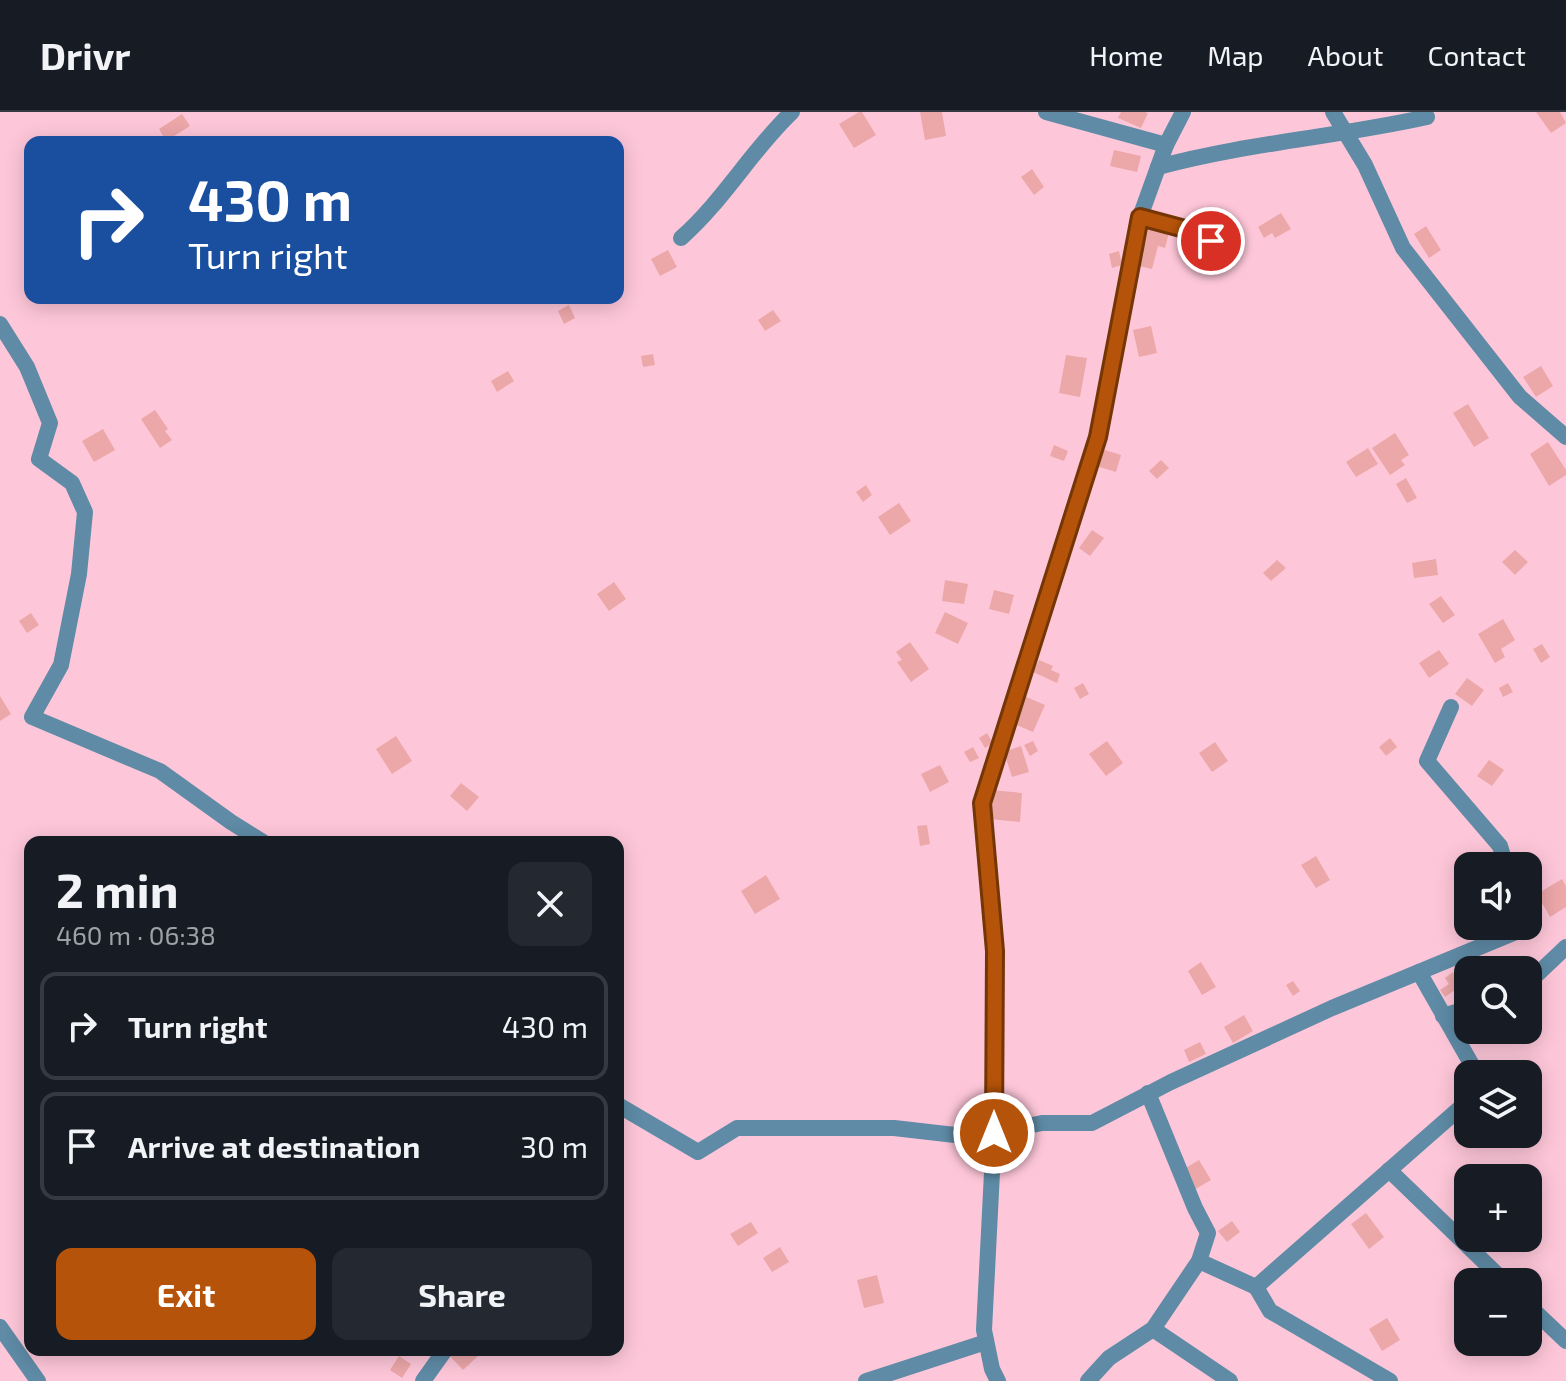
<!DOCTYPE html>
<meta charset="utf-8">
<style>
body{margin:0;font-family:"Exo 2",sans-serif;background:#242831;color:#f1f3f6;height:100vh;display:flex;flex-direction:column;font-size:30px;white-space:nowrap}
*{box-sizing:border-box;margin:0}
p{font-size:26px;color:#9ea1a6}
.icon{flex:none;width:44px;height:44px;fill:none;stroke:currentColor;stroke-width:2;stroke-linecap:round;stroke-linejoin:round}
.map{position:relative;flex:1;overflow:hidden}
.side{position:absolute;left:24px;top:724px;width:600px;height:520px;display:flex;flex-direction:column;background:#171b24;border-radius:16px;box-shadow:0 4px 20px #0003}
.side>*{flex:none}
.banner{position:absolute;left:24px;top:24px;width:600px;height:168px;border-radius:16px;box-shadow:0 4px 20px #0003;background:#1a4fa0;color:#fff;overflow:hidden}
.fabs{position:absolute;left:1454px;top:740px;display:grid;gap:16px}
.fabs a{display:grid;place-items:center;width:88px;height:88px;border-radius:16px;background:#171b24;box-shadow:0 4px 20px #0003;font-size:40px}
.pin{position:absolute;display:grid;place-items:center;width:68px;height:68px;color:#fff;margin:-34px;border:4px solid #fff;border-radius:50%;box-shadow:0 2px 8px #0007}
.me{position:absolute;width:88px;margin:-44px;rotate:0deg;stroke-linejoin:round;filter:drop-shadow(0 0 6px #0008)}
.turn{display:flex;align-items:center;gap:28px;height:168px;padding:0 32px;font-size:36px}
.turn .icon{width:104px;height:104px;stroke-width:2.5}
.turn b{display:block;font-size:56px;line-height:68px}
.round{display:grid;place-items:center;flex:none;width:84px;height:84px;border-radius:16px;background:#242831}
.headline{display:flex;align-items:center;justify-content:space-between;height:136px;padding:0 32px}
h1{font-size:48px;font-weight:700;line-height:60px}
.button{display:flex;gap:16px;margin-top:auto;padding:16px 32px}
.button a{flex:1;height:92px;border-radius:16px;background:#b45309;color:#fff;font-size:32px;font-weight:700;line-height:92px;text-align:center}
.button a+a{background:#242831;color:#f1f3f6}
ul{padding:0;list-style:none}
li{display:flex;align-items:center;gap:24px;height:108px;margin:0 16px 12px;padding:0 16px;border:4px solid #363941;border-radius:16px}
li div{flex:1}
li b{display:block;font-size:30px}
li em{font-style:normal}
header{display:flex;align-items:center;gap:48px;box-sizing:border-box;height:112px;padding:0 40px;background:#171b24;border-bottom:2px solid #363941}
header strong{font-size:38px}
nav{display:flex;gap:44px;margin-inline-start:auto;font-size:28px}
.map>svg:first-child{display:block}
.building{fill:#eca7a9}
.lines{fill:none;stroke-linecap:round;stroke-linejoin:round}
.minor{stroke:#5f8ba6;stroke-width:16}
.route-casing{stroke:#753606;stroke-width:20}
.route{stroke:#b45309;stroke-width:14}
</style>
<header>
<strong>Drivr</strong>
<nav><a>Home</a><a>Map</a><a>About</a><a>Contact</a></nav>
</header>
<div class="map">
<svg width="1566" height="1269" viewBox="0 0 1566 1269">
<rect width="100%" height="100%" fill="#fec7d9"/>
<g class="building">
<path d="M859 0H862L876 23 854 36 839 12Z"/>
<path d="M920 0H942L946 24 925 28Z"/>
<path d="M1121 0H1145L1148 1 1141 16 1118 6Z"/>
<path d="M1536 0H1560L1566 11 1551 21Z"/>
<path d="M182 2 190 14 166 29 159 17Z"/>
<path d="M1114 38 1141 44 1137 60 1110 54Z"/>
<path d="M1032 57 1044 75 1034 83 1021 65Z"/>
<path d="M1281 101 1291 117 1275 126 1272 121 1264 126 1258 115Z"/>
<path d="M1426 114 1441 138 1429 146 1414 122Z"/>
<path d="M1149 116 1169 121 1165 136 1158 134 1152 157 1139 154Z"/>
<path d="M668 138 677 155 660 164 651 147Z"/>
<path d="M1119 139 1122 153 1112 156 1109 142Z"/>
<path d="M569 193 575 206 564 212 558 199Z"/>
<path d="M773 198 781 209 765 219 758 208Z"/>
<path d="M1151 214 1157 241 1139 245 1133 218Z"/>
<path d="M653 242 655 253 643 255 641 244Z"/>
<path d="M1066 243 1087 246 1080 285 1059 281Z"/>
<path d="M1541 254 1553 274 1536 285 1523 265Z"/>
<path d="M508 259 514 269 497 280 491 269Z"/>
<path d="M1468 292 1489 326 1474 335 1453 301Z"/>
<path d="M155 298 168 317 165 319 172 328 160 336 141 307Z"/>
<path d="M103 317 115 338 94 350 82 329Z"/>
<path d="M1395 321 1409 343 1401 348 1405 353 1390 363 1372 336Z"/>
<path d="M1548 330 1566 358V363L1549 374 1530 342Z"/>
<path d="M1054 333 1068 339 1064 349 1050 344Z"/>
<path d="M1368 336 1378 352 1356 365 1346 350Z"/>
<path d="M1102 337 1121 343 1116 360 1096 354Z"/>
<path d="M1161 348 1169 356 1157 367 1149 359Z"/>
<path d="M1406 366 1417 386 1407 391 1396 372Z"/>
<path d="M866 373 872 383 863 390 856 380Z"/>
<path d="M899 391 911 409 890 423 878 405Z"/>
<path d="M1092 418 1104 426 1090 444 1079 436Z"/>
<path d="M1515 438 1528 450 1515 463 1502 450Z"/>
<path d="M1436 447 1438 463 1414 466 1412 451Z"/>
<path d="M1277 448 1286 456 1271 469 1263 461Z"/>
<path d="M945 468 968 472 964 492 942 489Z"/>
<path d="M614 470 626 487 609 499 597 482Z"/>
<path d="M994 478 1014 483 1009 502 989 497Z"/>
<path d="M1441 484 1455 503 1443 511 1429 492Z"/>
<path d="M945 500 968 511 958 532 935 521Z"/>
<path d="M31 501 39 513 27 521 19 509Z"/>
<path d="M1503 507 1515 528 1501 537 1505 545 1495 551 1478 522Z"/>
<path d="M910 530 929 557 911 570 897 550 902 548 896 540Z"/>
<path d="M1542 532 1550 545 1541 551 1533 537Z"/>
<path d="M1439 538 1449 552 1429 566 1419 551Z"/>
<path d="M1039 548 1053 554 1051 558 1060 562 1057 571 1033 560Z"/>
<path d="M1467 566 1484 578 1472 594 1455 582Z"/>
<path d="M1083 571 1089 582 1080 587 1074 576Z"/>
<path d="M1508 571 1513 580 1503 585 1499 576Z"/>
<path d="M0 584 11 602 0 609Z"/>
<path d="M1024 584 1045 593 1033 620 1012 611Z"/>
<path d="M987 621 993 631 985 636 979 626Z"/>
<path d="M396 624 412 649 392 662 376 637Z"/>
<path d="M1390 626 1397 635 1386 644 1379 635Z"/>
<path d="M1033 629 1038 639 1030 644 1024 633Z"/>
<path d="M1107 629 1123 651 1106 664 1089 642Z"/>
<path d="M1215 630 1228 649 1212 660 1199 641Z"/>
<path d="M1021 634 1029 660 1012 665 1004 640Z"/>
<path d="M973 635 979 646 970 650 964 640Z"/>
<path d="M1489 648 1504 658 1492 674 1477 664Z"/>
<path d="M940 653 949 670 930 680 921 662Z"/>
<path d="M461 671 479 685 467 699 450 684Z"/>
<path d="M991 678 1022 681 1020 710 989 707Z"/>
<path d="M927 713 930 732 920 734 917 714Z"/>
<path d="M1316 744 1330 768 1316 776 1301 753Z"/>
<path d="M766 763 780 787 755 802 741 779Z"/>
<path d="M1562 767 1566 774V795L1550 805 1537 782Z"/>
<path d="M1201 850 1216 875 1202 883 1188 859Z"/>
<path d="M1453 860 1462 873 1445 885 1440 878 1449 872 1445 866Z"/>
<path d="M1293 869 1300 879 1293 884 1286 873Z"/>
<path d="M1244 903 1253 919 1233 931 1224 915Z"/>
<path d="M1200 930 1206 942 1189 950 1184 938Z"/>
<path d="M1199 1048 1211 1068 1194 1078 1182 1058Z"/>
<path d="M1366 1101 1384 1125 1369 1137 1351 1112Z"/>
<path d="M1232 1109 1240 1120 1227 1130 1218 1119Z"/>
<path d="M751 1110 758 1121 738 1134 730 1122Z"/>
<path d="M780 1135 789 1150 772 1160 763 1146Z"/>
<path d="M877 1163 884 1191 864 1196 857 1168Z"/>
<path d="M1387 1206 1400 1228 1382 1239 1369 1217Z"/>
<path d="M452 1238H472L478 1244 463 1258 448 1242Z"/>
<path d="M399 1244 411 1252 402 1266 390 1258Z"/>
</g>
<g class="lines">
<g class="minor">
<path d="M1333 0 1365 53 1403 136 1520 285 1566 325"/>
<path d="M1166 33 1183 0"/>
<path d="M1158 55C1246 31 1338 25 1427 5"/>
<path d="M1140 105 1196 120 1226 138"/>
<path d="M681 126C724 88 751 39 792 0"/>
<path d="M0 212 27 255 50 311 39 347 72 371 85 400 79 462 61 553 32 605 160 659 231 710 263 730"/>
<path d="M1451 595 1427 649 1500 734 1506 754"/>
<path d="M1419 860 1477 962"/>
<path d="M1528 871 1566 835"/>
<path d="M1443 904 1468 896"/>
<path d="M618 993 698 1040 737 1016H894L955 1023 994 1021 1042 1011H1092L1171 970 1332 896 1523 817 1522 814"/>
<path d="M1389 1058 1505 1170"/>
<path d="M1199 1149 1256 1175 1468 989"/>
<path d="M1256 1175 1270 1199 1390 1269"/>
<path d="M1528 1193 1566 1229"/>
<path d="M0 1215 38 1269"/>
<path d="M1153 1217 1230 1269"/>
<path d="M423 1269 445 1238"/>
<path d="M866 1269 986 1230"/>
<path d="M998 1269 992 1257 984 1218 994 1021 995 839 982 691 1098 325 1140 105 1166 33 1046 0"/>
<path d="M1088 1269 1109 1246 1153 1217 1199 1149 1208 1121 1195 1096 1148 981"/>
</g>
</g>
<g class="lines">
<g class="route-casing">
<path id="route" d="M994 1021 995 839 982 691 1098 325 1140 105 1196 120 1211 129"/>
</g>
<use href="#route" class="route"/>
</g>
</svg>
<div class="fabs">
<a><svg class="icon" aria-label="sound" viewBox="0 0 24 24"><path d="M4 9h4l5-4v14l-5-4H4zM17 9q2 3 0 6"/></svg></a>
<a><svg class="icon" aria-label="search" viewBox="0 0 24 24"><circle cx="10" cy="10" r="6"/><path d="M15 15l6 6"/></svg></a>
<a><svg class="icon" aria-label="layers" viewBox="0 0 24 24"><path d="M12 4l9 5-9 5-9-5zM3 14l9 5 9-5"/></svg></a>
<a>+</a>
<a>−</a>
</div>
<div class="pin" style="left:1211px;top:129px;background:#d93025"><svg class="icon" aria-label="arrive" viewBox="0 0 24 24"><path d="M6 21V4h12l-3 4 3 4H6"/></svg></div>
<svg class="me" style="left:994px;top:1021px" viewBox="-20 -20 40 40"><circle r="17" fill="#b45309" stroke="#fff" stroke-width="3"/><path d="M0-11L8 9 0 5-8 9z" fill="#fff"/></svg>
<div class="banner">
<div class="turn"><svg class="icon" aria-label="right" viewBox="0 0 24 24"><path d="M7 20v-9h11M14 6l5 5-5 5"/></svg><div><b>430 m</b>Turn right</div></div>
</div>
<section class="side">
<div class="headline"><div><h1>2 min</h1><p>460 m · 06:38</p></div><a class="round"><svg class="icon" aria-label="close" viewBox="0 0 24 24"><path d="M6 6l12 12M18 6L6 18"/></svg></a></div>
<ul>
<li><svg class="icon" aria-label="right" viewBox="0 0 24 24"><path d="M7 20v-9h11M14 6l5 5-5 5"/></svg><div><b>Turn right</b></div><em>430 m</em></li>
<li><svg class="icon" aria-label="arrive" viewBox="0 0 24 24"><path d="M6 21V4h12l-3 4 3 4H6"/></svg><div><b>Arrive at destination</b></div><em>30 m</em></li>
</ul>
<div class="button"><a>Exit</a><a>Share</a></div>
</section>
</div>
